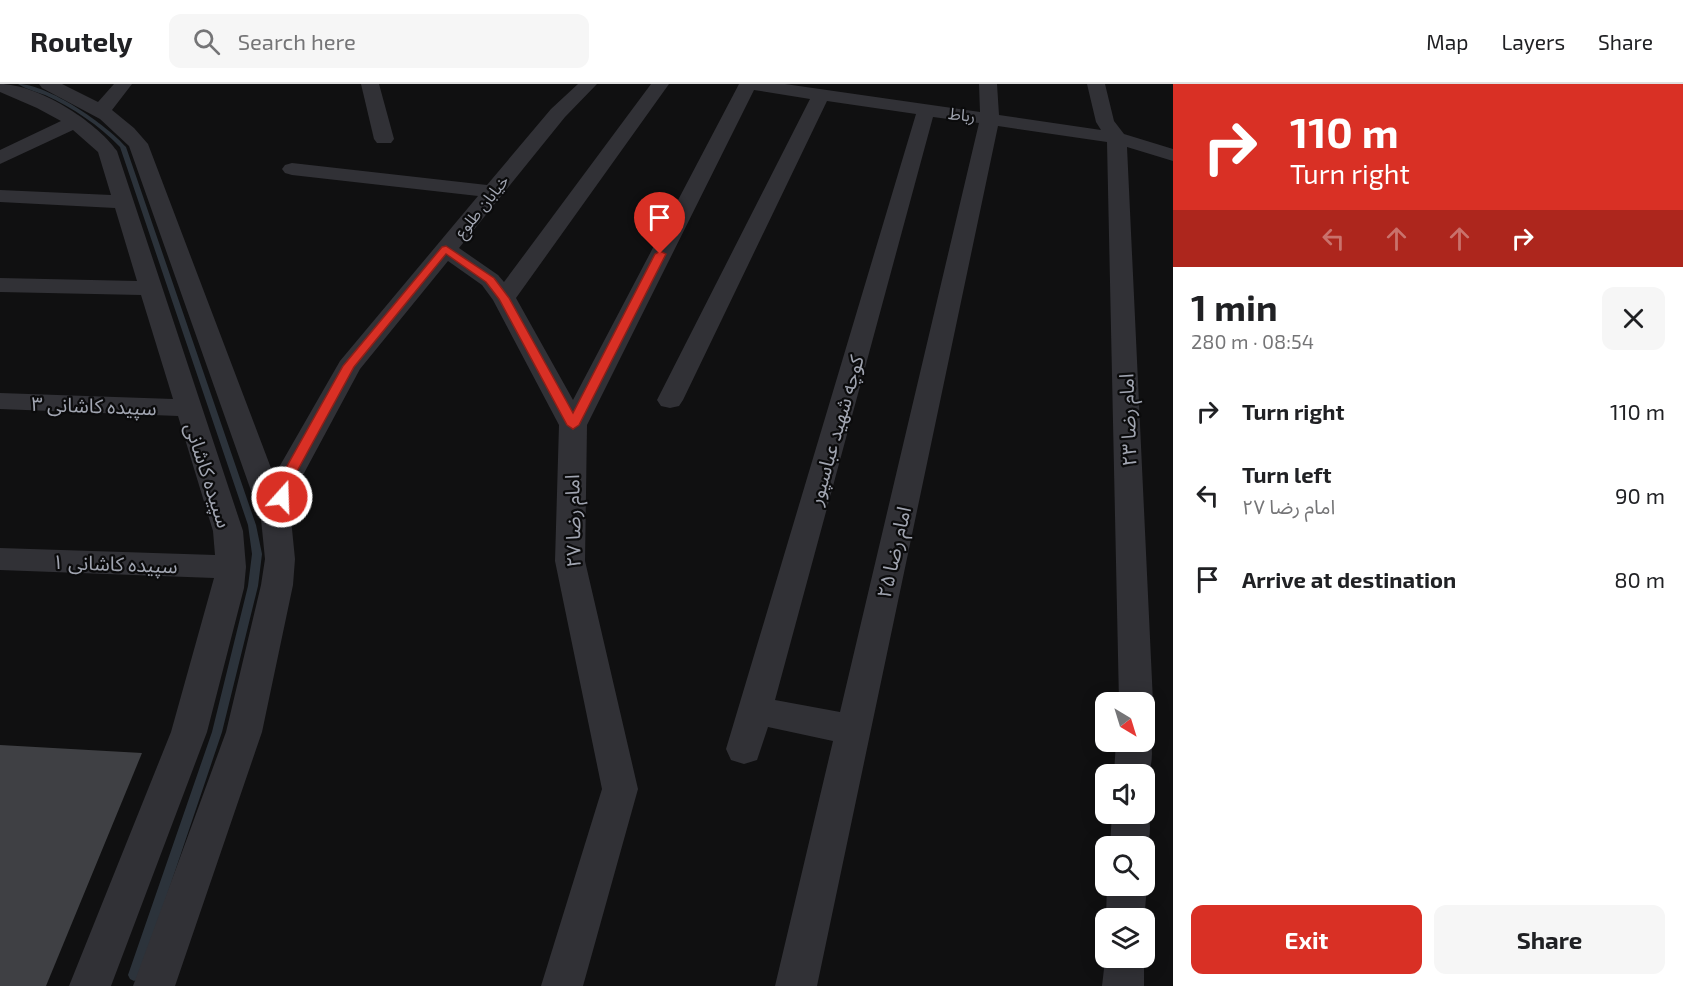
<!DOCTYPE html>
<meta charset="utf-8">
<style>
body{margin:0;font-family:"Exo 2","Noto Sans Arabic",sans-serif;background:#f6f6f6;color:#202124;height:100vh;display:flex;flex-direction:column;font-size:22px;white-space:nowrap}
*{box-sizing:border-box;margin:0}
p{font-size:20px;color:#757577}
.icon{flex:none;width:33px;height:33px;fill:none;stroke:currentColor;stroke-width:2;stroke-linecap:round;stroke-linejoin:round}
.map{position:relative;flex:1;overflow:hidden}
.sheet{display:flex;flex-direction:column;background:#fff;width:510px}
.sheet>*{flex:none}
.hud{background:#d93025;color:#fff;overflow:hidden}
.needle{width:39px;rotate:142deg}
.buttons{position:absolute;left:1095px;top:608px;display:grid;gap:12px}
.buttons a{display:grid;place-items:center;width:60px;height:60px;border-radius:12px;background:#fff;box-shadow:0 3px 15px #0003;font-size:30px}
.pin{position:absolute;display:grid;place-items:center;width:51px;height:51px;color:#fff;margin:-62px -26px;border-radius:50% 50% 50% 0;rotate:-45deg;box-shadow:0 0 6px #0007}
.pin .icon{rotate:45deg}
.me{position:absolute;width:66px;margin:-33px;rotate:20deg;stroke-linejoin:round;filter:drop-shadow(0 0 4px #0008)}
.turn{display:flex;align-items:center;gap:21px;height:126px;padding:0 18px;font-size:27px}
.turn .icon{width:78px;height:78px;stroke-width:2.5}
.turn b{display:block;font-size:42px;line-height:51px}
.lanes{display:flex;align-items:center;height:57px;padding:0 18px;background:#0003;justify-content:center;gap:30px;direction:ltr}
.lanes .off{opacity:.35}
.round{display:grid;place-items:center;flex:none;width:63px;height:63px;border-radius:12px;background:#f6f6f6}
.overview{display:flex;align-items:center;justify-content:space-between;height:102px;padding:0 18px}
h1{font-size:36px;font-weight:700;line-height:45px}
.cta{display:flex;gap:12px;margin-top:auto;padding:12px 18px}
.cta a{flex:1;height:69px;border-radius:12px;background:#d93025;color:#fff;font-size:24px;font-weight:700;line-height:69px;text-align:center}
.cta a+a{background:#f6f6f6;color:#202124}
ul{padding:0;list-style:none}
li{display:flex;align-items:center;gap:18px;height:84px;padding:0 18px}
li div{flex:1}
li b{display:block;font-size:22px}
li em{font-style:normal}
header{display:flex;align-items:center;gap:36px;box-sizing:border-box;height:84px;padding:0 30px;background:#fff;border-bottom:2px solid #e0e0e0}
header strong{font-size:28px}
nav{display:flex;gap:33px;margin-inline-start:auto;font-size:21px}
.search{width:420px;height:54px;background:#f6f6f6;display:flex;align-items:center;gap:15px;box-sizing:border-box;padding:0 21px;border-radius:12px;color:#757577;font-size:22px}
main{display:flex;flex:1;min-height:0}
.map>svg:first-child{display:block}
.lines{fill:none;stroke-linecap:round;stroke-linejoin:round}
.stream{fill:#2c333b;fill-rule:evenodd}
.building{fill:#3f4044}
.minor{fill:#313136;fill-rule:evenodd}
.route{fill:#d93025;stroke:#8d1f18;stroke-width:1.5}
.labels{text-anchor:middle;dominant-baseline:central;stroke-width:4.5;stroke-linejoin:round;paint-order:stroke}
.far-street-label{font-size:16px;fill:#a1a5b1;stroke:#0b0b0c}
.street-label{font-size:20px;fill:#a1a5b1;stroke:#0b0b0c}
</style>
<header>
<strong>Routely</strong>
<div class="search"><svg class="icon" aria-label="search" viewBox="0 0 24 24"><circle cx="10" cy="10" r="6"/><path d="M15 15l6 6"/></svg>Search here</div>
<nav><a>Map</a><a>Layers</a><a>Share</a></nav>
</header>
<main>
<div class="map">
<svg width="1173" height="902" viewBox="0 0 1173 902">
<rect width="100%" height="100%" fill="#101011"/>
<g class="lines">
<path class="stream" d="M18 0C48 0 107 41 126 63L256 441 262 470 258 502 222 648 140 891 138 895 134 897 130 895 128 891 212 648 248 502 252 470 248 441 120 63C99 41 73 24 45 11 36 8 26 5 18 0Z"/>
</g>
<path class="building" d="M0 661 142 669 46 902H0Z"/>
<g class="lines">
<g class="minor">
<path d="M0 0C37 0 96 37 117 67L243 447 246 483 244 504 207 648 111 902H69L171 648 214 494 0 486V464L215 471 213 447 178 332 0 325V309L173 315 141 211 0 208V194L137 197 115 124 0 118V106L111 111 98 68 73 46 0 80V66L61 37 37 24 0 8Z"/>
<path d="M39 0H62L98 18 114 0H132L112 26 134 44 148 60 274 392 340 277 478 112 292 91 285 89 282 85 285 81 292 79 487 101 551 25 578 0H597L565 33 459 164 498 191 504 198 651 0H669L516 214 573 316 739 0H785L980 28 979 0H997L999 31 1101 46 1096 38 1087 0H1105L1114 37 1124 50 1173 65V77L1127 63 1153 618 1148 628 1144 629V618H1119L1107 58 998 42 817 902H775L833 657 768 643 757 676 744 680 731 676 726 665 916 30 827 17 683 316 679 322 670 324 661 322 657 316 810 15 754 6 587 341 585 477 638 705 583 902H541L602 705 555 477 559 341 493 216 482 201 448 177 360 285 303 391 291 435 295 475 293 501 262 648 175 902H133L226 648 261 501 265 475 261 435 129 62 100 35 42 4ZM933 33 979 39 840 628 775 616Z"/>
<path d="M361 0H379L394 55 391 59H377L374 55Z"/>
<path d="M1144 646C1157 658 1152 687 1144 701V690H1114L1116 657H1144Z"/>
<path d="M1144 718C1152 733 1152 754 1144 770V762H1110L1112 729H1144Z"/>
<path d="M1144 796 1147 801 1144 838V834H1106L1107 801H1144Z"/>
<path d="M1106 868V873H1144V902H1102Z"/>
</g>
</g>
<path class="route" d="M446 162 494 194 509 214 573 329 655 170 660 167 666 170 579 341 573 345 567 341 499 215 486 198 446 170 354 283 295 391 289 413 287 416H277L276 413 282 391 343 282 442 163Z"/>
<g class="labels">
<g class="far-street-label">
<text transform="translate(962 30) rotate(7)">رباط</text>
<text transform="translate(481 122) rotate(-51)">خیابان طلوع</text>
</g>
<g class="street-label">
<text transform="translate(94 321) rotate(2)">سپیده کاشانی ۳</text>
<text transform="translate(1127 336) rotate(-92)">امام رضا ۲۳</text>
<text transform="translate(835 346) rotate(-74)">کوچه شهید عباسپور</text>
<text transform="translate(209 391) rotate(72)">سپیده کاشانی</text>
<text transform="translate(572 437) rotate(-91)">امام رضا ۲۷</text>
<text transform="translate(893 468) rotate(-77)">امام رضا ۲۵</text>
<text transform="translate(115 479) rotate(2)">سپیده کاشانی ۱</text>
</g>
</g>
</svg>
<div class="buttons">
<a><svg class="needle" viewBox="-14 -14 28 28"><path d="M0-13l5 13h-10z" fill="#e53935"/><path d="M0 13l5-13h-10z" fill="#757577"/></svg></a>
<a><svg class="icon" aria-label="sound" viewBox="0 0 24 24"><path d="M4 9h4l5-4v14l-5-4H4zM17 9q2 3 0 6"/></svg></a>
<a><svg class="icon" aria-label="search" viewBox="0 0 24 24"><circle cx="10" cy="10" r="6"/><path d="M15 15l6 6"/></svg></a>
<a><svg class="icon" aria-label="layers" viewBox="0 0 24 24"><path d="M12 4l9 5-9 5-9-5zM3 14l9 5 9-5"/></svg></a>
</div>
<div class="pin" style="left:660px;top:170px;background:#d93025"><svg class="icon" aria-label="arrive" viewBox="0 0 24 24"><path d="M6 21V4h12l-3 4 3 4H6"/></svg></div>
<svg class="me" style="left:282px;top:413px" viewBox="-20 -20 40 40"><circle r="17" fill="#d93025" stroke="#fff" stroke-width="3"/><path d="M0-11L8 9 0 5-8 9z" fill="#fff"/></svg>
</div>
<section class="sheet">
<div class="hud">
<div class="turn"><svg class="icon" aria-label="right" viewBox="0 0 24 24"><path d="M7 20v-9h11M14 6l5 5-5 5"/></svg><div><b>110 m</b>Turn right</div></div>
<div class="lanes"><svg class="icon off" aria-label="left" viewBox="0 0 24 24"><path d="M17 20v-9H6M10 6l-5 5 5 5"/></svg><svg class="icon off" aria-label="ahead" viewBox="0 0 24 24"><path d="M12 20V5M6 11l6-6 6 6"/></svg><svg class="icon off" aria-label="ahead" viewBox="0 0 24 24"><path d="M12 20V5M6 11l6-6 6 6"/></svg><svg class="icon" aria-label="right" viewBox="0 0 24 24"><path d="M7 20v-9h11M14 6l5 5-5 5"/></svg></div>
</div>
<div class="overview"><div><h1>1 min</h1><p>280 m · 08:54</p></div><a class="round"><svg class="icon" aria-label="close" viewBox="0 0 24 24"><path d="M6 6l12 12M18 6L6 18"/></svg></a></div>
<ul>
<li><svg class="icon" aria-label="right" viewBox="0 0 24 24"><path d="M7 20v-9h11M14 6l5 5-5 5"/></svg><div><b>Turn right</b></div><em>110 m</em></li>
<li><svg class="icon" aria-label="left" viewBox="0 0 24 24"><path d="M17 20v-9H6M10 6l-5 5 5 5"/></svg><div><b>Turn left</b><p>امام رضا ۲۷</p></div><em>90 m</em></li>
<li><svg class="icon" aria-label="arrive" viewBox="0 0 24 24"><path d="M6 21V4h12l-3 4 3 4H6"/></svg><div><b>Arrive at destination</b></div><em>80 m</em></li>
</ul>
<div class="cta"><a>Exit</a><a>Share</a></div>
</section>
</main>
